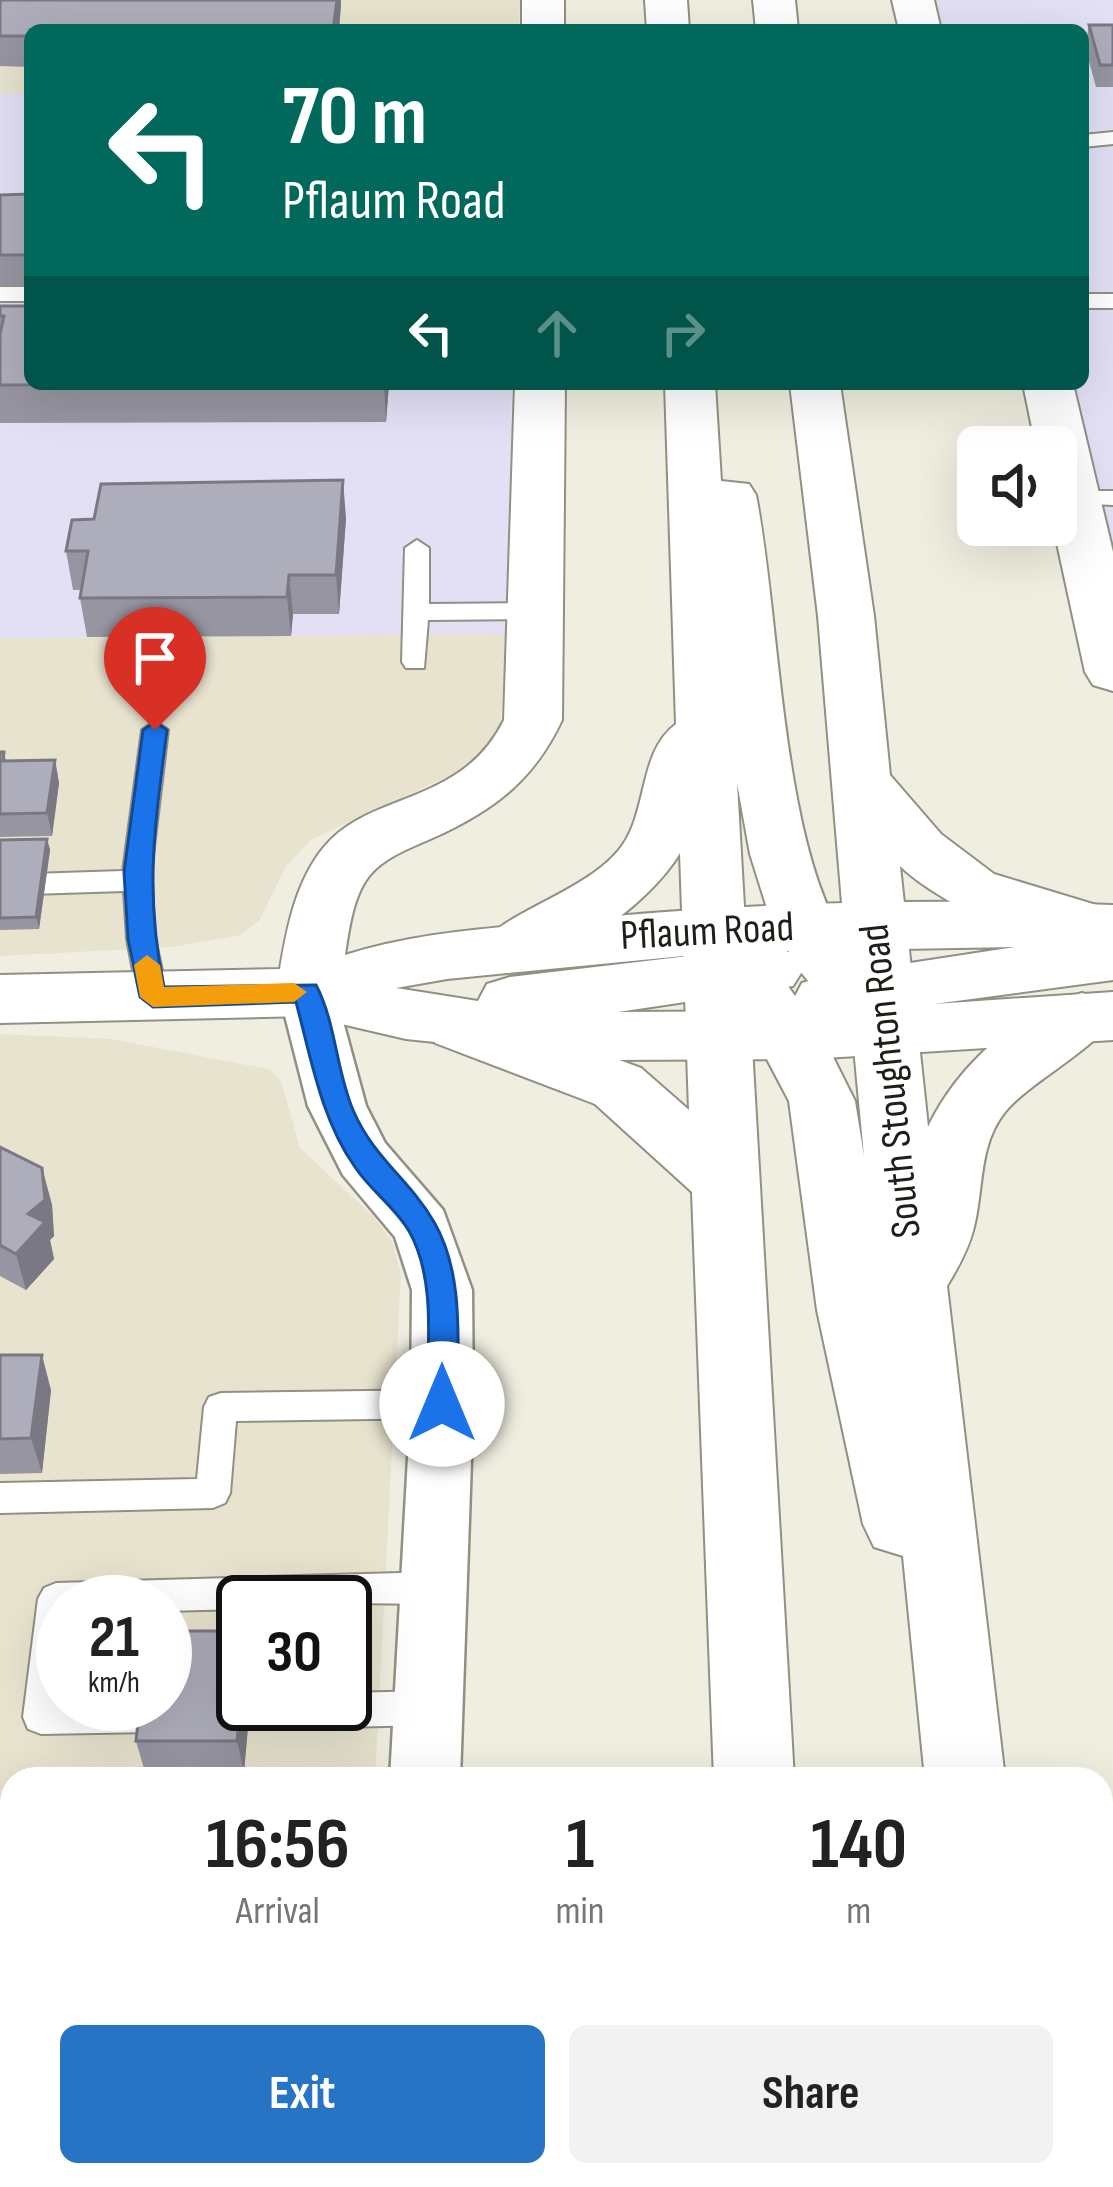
<!DOCTYPE html>
<style>
body{margin:0;font-family:"Sofia Sans Condensed",sans-serif;background:#f2f2f2;color:#222;height:100vh;display:flex;flex-direction:column;font-size:45px;white-space:nowrap}
*{box-sizing:border-box;margin:0}
p{font-size:39px;color:#767676}
.icon{flex:none;width:66px;height:66px;fill:none;stroke:currentColor;stroke-width:2;stroke-linecap:round;stroke-linejoin:round}
.map{position:relative;flex:1;overflow:hidden}
.side{position:absolute;left:0px;top:1767px;width:1113px;height:420px;display:flex;flex-direction:column;background:#fff;border-radius:36px 36px 0 0;box-shadow:0 12px 48px #0002}
.side>*{flex:none}
.top-card{position:absolute;left:24px;top:24px;width:1065px;height:366px;border-radius:18px;box-shadow:0 12px 48px #0002;background:#00695c;color:#fff;overflow:hidden}
.buttons{position:absolute;left:957px;top:426px;display:grid;gap:24px}
.buttons a{display:grid;place-items:center;width:120px;height:120px;border-radius:18px;background:#fff;box-shadow:0 12px 48px #0002;font-size:60px}
.speed{position:absolute;left:36px;top:1575px;display:flex;gap:24px;font-size:60px;font-weight:700;text-align:center}
.speed>*{display:grid;place-content:center;width:156px;height:156px;border-radius:50%;background:#fff;box-shadow:0 12px 48px #0002;line-height:1}
.speed small{font-size:30px;font-weight:400}
.speed .limit{border:6px solid #111;border-radius:18px;background:#fff;color:#111}
.pin{position:absolute;display:grid;place-items:center;width:102px;height:102px;color:#fff;margin:-123px -51px;border-radius:50% 50% 50% 0;rotate:-45deg;box-shadow:0 0 12px #0007}
.pin .icon{rotate:45deg}
.me{position:absolute;width:132px;margin:-66px;rotate:0deg;stroke-linejoin:round;filter:drop-shadow(0 0 9px #0008)}
.turn{display:flex;align-items:center;gap:42px;height:252px;padding:0 60px;font-size:54px}
.turn .icon{width:156px;height:156px;stroke-width:2.5}
.turn b{display:block;font-size:84px;line-height:102px}
.lanes{display:flex;align-items:center;height:114px;padding:0 60px;background:#0003;justify-content:center;gap:60px;direction:ltr}
.lanes .off{opacity:.35}
.eta{display:flex;justify-content:space-evenly;align-items:center;height:204px;text-align:center}
.eta b{font-size:72px;font-weight:700;line-height:84px}
.primary-button{display:flex;gap:24px;margin-top:auto;padding:24px 60px}
.primary-button a{flex:1;height:138px;border-radius:18px;background:#2674c3;color:#fff;font-size:48px;font-weight:700;line-height:138px;text-align:center}
.primary-button a+a{background:#f2f2f2;color:#222}
.map>svg:first-child{display:block}
.built{fill:#e7e3ce;fill-rule:evenodd}
.industrial{fill:#e3e0f6}
.lines{fill:none;stroke-linecap:round;stroke-linejoin:round}
.lane-casing{stroke:#929083;stroke-width:4}
.street-casing{stroke:#929083;stroke-width:5}
.secondary-casing{stroke:#929083;stroke-width:4}
.primary-casing{stroke:#929083;stroke-width:4}
.lane{fill:#fff;fill-rule:evenodd}
.street{fill:#fff;fill-rule:evenodd}
.secondary{fill:#fff;fill-rule:evenodd}
.primary{fill:#fff;fill-rule:evenodd}
.wall{fill:#9695a1}
.shaded-wall{fill:#7a7983}
.building{fill:#aeadbb;stroke:#7a7983;stroke-width:3}
.route{fill:#1a73e8;stroke:#114b97;stroke-width:3}
.slow{fill:#f59e0b}
.labels{text-anchor:middle;dominant-baseline:central;stroke-width:9;stroke-linejoin:round;paint-order:stroke}
.street-label{font-size:42px;fill:#1f1e19;stroke:#fff}
</style>
<div class="map">
<svg width="1113" height="2187" viewBox="0 0 1113 2187">
<rect width="100%" height="100%" fill="#f0eee0"/>
<g class="built">
<path d="M0 0H520L519 30H30V93H0Z"/>
<path d="M507 634 501 718 493 742 468 767 311 840 286 866 259 921 240 935 172 947 0 956V638Z"/>
<path d="M0 1034 111 1039 268 1069 281 1081 300 1148 373 1216 392 1241 401 1274 375 1779H12V1931H0ZM63 1602H165V1704H63ZM243 1602H345V1704H243Z"/>
</g>
<g class="industrial">
<path d="M913 0H1113V672L1048 384H1083V30H920Z"/>
<path d="M0 93H30V384H512L507 634 0 638Z"/>
</g>
<g class="lines">
<g class="lane-casing">
<g id="lane">
<path d="M1113 132V144L1083 147V135Z"/>
<rect x="0" y="287" width="30" height="14"/>
<rect x="1083" y="294" width="30" height="14"/>
<path d="M1075 491H1113V505L1066 503 1063 498Z"/>
<path d="M417 540 429 548V604L538 603 551 611 538 619 428 620 424 668H406L402 662 405 548Z"/>
<path d="M155 721 168 730 151 872 155 939 168 997 153 1008 138 997 127 939 124 891 0 895V875L123 871 142 730Z"/>
<path d="M442 1390 454 1394 459 1404 454 1414 442 1418 236 1421 230 1493 225 1503 213 1508 0 1513V1483L197 1479 204 1407 209 1397 221 1393Z"/>
<path d="M434 1572 446 1577 451 1588 446 1599 434 1604 243 1602V1609L165 1611V1602H63V1704H165L170 1715 165 1727 152 1732 41 1734 28 1729 23 1717 38 1599 44 1588 56 1583Z"/>
<path d="M428 1691 441 1696 446 1708 441 1720 428 1725 250 1729 237 1724 232 1712 243 1698V1704H345V1693Z"/>
<rect x="0" y="1987" width="12" height="38"/>
</g>
</g>
<g class="street-casing">
<g id="street">
<path d="M307 972 326 978 335 992 366 1106 385 1143 443 1210 472 1290 473 1404 460 1779H390L411 1404 412 1290 395 1237 343 1175 308 1106 279 992 288 978Z"/>
<rect x="371" y="2175" width="78" height="12"/>
</g>
</g>
<g class="secondary-casing">
<g id="secondary">
<rect x="522" y="0" width="42" height="30"/>
<path d="M892 0H934L941 30H899Z"/>
<path d="M515 384H565L562 720C534 780 494 810 435 837 413 847 386 856 370 875 353 895 349 930 345 955 412 933 484 929 553 922 739 902 927 898 1113 905V980L934 1004 1113 992V1040L809 1059 607 1060 406 1039 307 1016 0 1023V975L280 969C287 927 296 881 324 847 370 791 462 806 504 720ZM1015 947 825 976 802 983 793 1000 799 1011 618 1012 793 986 803 970 793 954 786 951ZM714 953 510 977 487 984 478 1001 396 988 447 979Z"/>
<path d="M1023 384H1073L1113 552V691L1093 685 1085 672 1053 525 1056 447H1036Z"/>
</g>
</g>
<g class="primary-casing">
<g id="primary">
<path d="M645 0H687L689 30H647Z"/>
<path d="M753 0H795L798 30H756Z"/>
<path d="M665 384H715L721 481 749 484 756 495C780 616 781 842 845 939L818 616 790 384H840L874 616 890 775 941 834 994 874 1113 910V942C1055 959 943 907 900 866L928 1127C958 1065 1015 1014 1082 993L1105 1000 1113 1015C1105 1044 1030 1081 1005 1112 978 1146 984 1188 974 1227 969 1248 958 1268 947 1286L1005 1779H925L903 1556 874 1547 863 1524 817 1310 789 1101 751 1029 794 1779H714L692 1192 595 1104 435 1043 426 1026 435 1009 458 1002 481 1009 641 1068 689 1110 680 853C650 904 549 981 489 963L480 947C499 914 583 893 618 851 649 815 637 753 676 724ZM737 783 750 854 771 921 800 971 853 1037 864 1156 855 1101 822 1035 745 924Z"/>
<rect x="730" y="2175" width="90" height="12"/>
<path d="M962 2175H1052L1054 2187H964Z"/>
</g>
</g>
<use href="#lane" class="lane"/>
<use href="#street" class="street"/>
<use href="#secondary" class="secondary"/>
<use href="#primary" class="primary"/>
</g>
<g class="wall">
<path d="M0 0H341V7L339 30H30V67L0 66Z"/>
<path d="M1089 25H1113V87H1096L1085 47Z"/>
<path d="M30 194V286H0V195Z"/>
<path d="M0 306 30 384H389L386 422 0 423Z"/>
<path d="M346 518 339 614H293L291 636 87 637 80 598 82 590H73L66 551Z"/>
<path d="M0 752H4L6 761 55 760 59 783 52 836 0 837Z"/>
<path d="M47 839 50 850 39 929 0 930V840Z"/>
<path d="M0 1147 42 1168 52 1205 54 1236 50 1240 54 1259 26 1290 0 1276Z"/>
<path d="M0 1355 51 1390 42 1473 0 1474Z"/>
<path d="M243 1704H250L244 1772H145L136 1741Z"/>
<path d="M12 2065V2175H32L31 2184 0 2186V2066Z"/>
</g>
<g class="shaded-wall">
<path d="M337 0H341L339 30H333Z"/>
<path d="M384 384H389L386 422Z"/>
<path d="M343 480 346 518 339 614 336 575Z"/>
<path d="M289 575 293 614 291 636 287 597Z"/>
<path d="M55 760 59 783 52 836 47 813Z"/>
<path d="M47 839 50 850 39 929 36 917Z"/>
<path d="M42 1168 52 1205 54 1236 50 1240 54 1259 26 1290 16 1254Z"/>
<path d="M42 1355 51 1390 42 1473 31 1438Z"/>
<path d="M243 1676V1704H250L244 1772 237 1741Z"/>
<path d="M201 2175H207L206 2187H200Z"/>
</g>
<g class="building">
<path d="M0 0H337L333 30H30V36H0Z"/>
<path d="M1089 25H1113V65H1100Z"/>
<path d="M30 194V255H0V195Z"/>
<path d="M0 306H30V384H191L0 385V334L4 316H0Z"/>
<path d="M343 480 336 575H289L287 597 80 598 88 551H66L72 520 94 519 101 484Z"/>
<path d="M0 752H4L3 761 55 760 47 813 0 814Z"/>
<path d="M47 839 36 917 0 918V840Z"/>
<path d="M0 1147 42 1168 45 1200 28 1214 45 1222 16 1254 0 1245Z"/>
<path d="M0 1355H42L31 1438 0 1439Z"/>
<path d="M165 1631H243V1676L237 1741H136L140 1704H165Z"/>
<path d="M12 2065V2170L0 2171V2066Z"/>
<path d="M95 2175H201L200 2187H94Z"/>
</g>
<path class="route" d="M155 722 167 730C155 826 144 890 164 987L316 985C336 1023 336 1070 353 1110 374 1159 410 1180 434 1222 465 1275 457 1345 458 1404L453 1413 442 1417 432 1413 427 1404C427 1350 437 1280 409 1231 395 1207 370 1190 355 1167 321 1119 311 1058 296 1002L153 1007 140 997 128 939 124 872 143 730Z"/>
<path class="slow" d="M147 955 160 965 164 987 294 983 307 992 294 1002 153 1007 140 997 134 965Z"/>
<g class="labels">
<g class="street-label">
<text transform="translate(707 932) rotate(-3)">Pflaum Road</text>
<text transform="translate(891 1081) rotate(-96)">South Stoughton Road</text>
</g>
</g>
</svg>
<div class="buttons">
<a><svg class="icon" aria-label="sound" viewBox="0 0 24 24"><path d="M4 9h4l5-4v14l-5-4H4zM17 9q2 3 0 6"/></svg></a>
</div>
<div class="speed"><div>21<small>km/h</small></div><div class="limit">30</div></div>
<div class="pin" style="left:155px;top:730px;background:#d93025"><svg class="icon" aria-label="arrive" viewBox="0 0 24 24"><path d="M6 21V4h12l-3 4 3 4H6"/></svg></div>
<svg class="me" style="left:442px;top:1404px" viewBox="-20 -20 40 40"><circle r="19" fill="#fff"/><path d="M0-13L10 11 0 6-10 11z" fill="#1a73e8"/></svg>
<div class="top-card">
<div class="turn"><svg class="icon" aria-label="left" viewBox="0 0 24 24"><path d="M17 20v-9H6M10 6l-5 5 5 5"/></svg><div><b>70 m</b>Pflaum Road</div></div>
<div class="lanes"><svg class="icon" aria-label="left" viewBox="0 0 24 24"><path d="M17 20v-9H6M10 6l-5 5 5 5"/></svg><svg class="icon off" aria-label="ahead" viewBox="0 0 24 24"><path d="M12 20V5M6 11l6-6 6 6"/></svg><svg class="icon off" aria-label="right" viewBox="0 0 24 24"><path d="M7 20v-9h11M14 6l5 5-5 5"/></svg></div>
</div>
<section class="side">
<div class="eta">
<div><b>16:56</b><p>Arrival</p></div>
<div><b>1</b><p>min</p></div>
<div><b>140</b><p>m</p></div>
</div>
<div class="primary-button"><a>Exit</a><a>Share</a></div>
</section>
</div>
